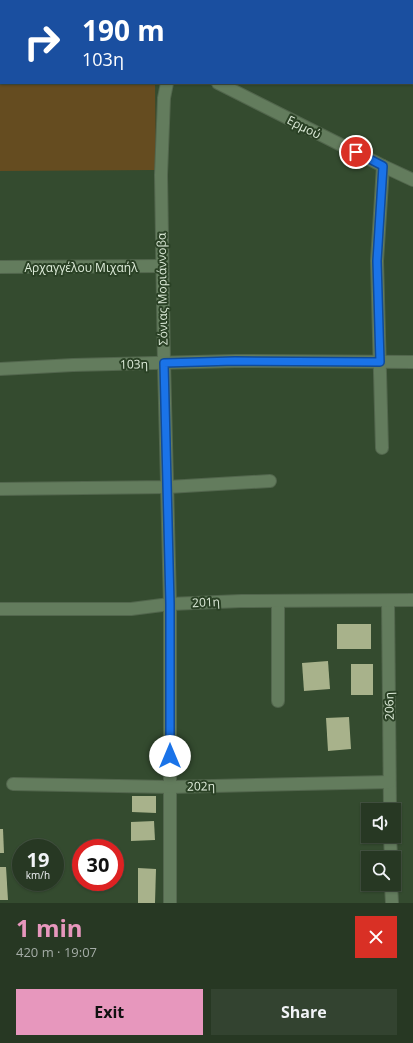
<!DOCTYPE html>
<meta charset="utf-8">
<style>
body{margin:0;font-family:"Open Sans",sans-serif;background:#334330;color:#f1f3f6;height:100vh;display:flex;flex-direction:column;font-size:15px;white-space:nowrap}
*{box-sizing:border-box;margin:0}
p{font-size:13px;color:#a4aca6}
.icon{flex:none;width:22px;height:22px;fill:none;stroke:currentColor;stroke-width:2;stroke-linecap:round;stroke-linejoin:round}
.map{position:relative;height:903px;overflow:hidden}
.drawer{display:flex;flex-direction:column;background:#273823;flex:1}
.drawer>*{flex:none}
.hud{position:absolute;left:0px;top:0px;width:413px;height:84px;box-shadow:0 1px 3px #0004,0 0 0 1px #435241;background:#1a4fa0;color:#fff;overflow:hidden}
.tools{position:absolute;left:361px;top:803px;display:grid;gap:8px}
.tools a{display:grid;place-items:center;width:40px;height:40px;border-radius:0px;background:#273823;box-shadow:0 1px 3px #0004,0 0 0 1px #435241;font-size:20px}
.speed{position:absolute;left:12px;top:839px;display:flex;gap:8px;font-size:20px;font-weight:700;text-align:center}
.speed>*{display:grid;place-content:center;width:52px;height:52px;border-radius:50%;background:#273823;box-shadow:0 1px 3px #0004,0 0 0 1px #435241;line-height:1}
.speed small{font-size:10px;font-weight:400}
.speed .limit{border:6px solid #d22;background:#fff;color:#111}
.pin{position:absolute;display:grid;place-items:center;width:34px;height:34px;color:#fff;margin:-17px;border:2px solid #fff;border-radius:50%;box-shadow:0 1px 4px #0007}
.me{position:absolute;width:44px;margin:-22px;rotate:0deg;stroke-linejoin:round;filter:drop-shadow(0 0 3px #0008)}
.turn{display:flex;align-items:center;gap:14px;height:84px;padding:0 16px;font-size:18px}
.turn .icon{width:52px;height:52px;stroke-width:2.5}
.turn b{display:block;font-size:28px;line-height:34px}
.round{display:grid;place-items:center;flex:none;width:42px;height:42px;border-radius:0px;background:#334330}
.headline{display:flex;align-items:center;justify-content:space-between;height:68px;padding:0 16px}
h1{font-size:24px;font-weight:700;line-height:30px;color:#e797bd}
.primary-button{display:flex;gap:8px;margin-top:auto;padding:8px 16px}
.primary-button a{flex:1;height:46px;border-radius:0px;background:#e797bd;color:#111;font-size:16px;font-weight:700;line-height:46px;text-align:center}
.primary-button a+a{background:#334330;color:#f1f3f6}
.map>svg:first-child{display:block}
.green{fill:#654c20}
.building{fill:#a8b28b}
.lines{fill:none;stroke-linecap:round;stroke-linejoin:round}
.minor-casing{stroke:#52664d;stroke-width:14}
.minor{stroke:#637c5d;stroke-width:12}
.route-casing{stroke:#114b97;stroke-width:10}
.route{stroke:#1a73e8;stroke-width:7}
.labels{text-anchor:middle;dominant-baseline:central;stroke-width:4;stroke-linejoin:round;paint-order:stroke}
.street-label{font-size:12px;fill:#dfeddb;stroke:#2a4125}
</style>
<div class="map">
<svg width="413" height="903" viewBox="0 0 413 903">
<rect width="100%" height="100%" fill="#344b2f"/>
<path class="green" d="M0 0 9 1H1V83H155L156 170 0 171Z"/>
<g class="building">
<rect x="337" y="624" width="34" height="25"/>
<path d="M328 661 330 689 304 691 302 663Z"/>
<rect x="351" y="664" width="22" height="31"/>
<path d="M349 717 351 749 328 751 326 718Z"/>
<path d="M132 796H156V813L132 812Z"/>
<path d="M154 821 155 840 131 841V822Z"/>
<path d="M0 829H3L4 853H0Z"/>
<path d="M0 867H6L8 900H0Z"/>
<path d="M138 868 156 869 155 903H138Z"/>
</g>
<g class="lines">
<g class="minor-casing">
<g id="minor">
<path d="M36 0 38 1"/>
<path d="M196 0V1"/>
<path d="M402 1V0"/>
<path d="M412 29H413"/>
<path d="M167 83 164 98 161 175 164 363 170 604V903"/>
<path d="M218 83 383 166 413 180"/>
<path d="M0 267 162 266"/>
<path d="M0 369 73 365 235 361 413 362"/>
<path d="M382 448 377 261 383 166"/>
<path d="M0 489 168 487 270 481"/>
<path d="M278 601V701"/>
<path d="M388 601 390 810"/>
<path d="M0 609H131L170 604 241 601 413 600"/>
<path d="M13 784 170 787 389 782"/>
<path d="M390 836 391 858"/>
<path d="M391 884 392 903"/>
</g>
</g>
<use href="#minor" class="minor"/>
</g>
<g class="lines">
<g class="route-casing">
<path id="route" d="M170 756V604L164 363 235 361 380 362 377 261 383 166 356 152"/>
</g>
<use href="#route" class="route"/>
</g>
<g class="labels">
<g class="street-label">
<text transform="translate(304 127) rotate(27)">Ερμού</text>
<text x="81" y="267">Αρχαγγέλου Μιχαήλ</text>
<text transform="translate(162 289) rotate(-91)">Σόνιας Μοριάννοβα</text>
<text transform="translate(134 364) rotate(-1)">103η</text>
<text transform="translate(206 602) rotate(-3)">201η</text>
<text transform="translate(389 706) rotate(-91)">206η</text>
<text transform="translate(201 786) rotate(-1)">202η</text>
</g>
</g>
</svg>
<div class="tools">
<a><svg class="icon" aria-label="sound" viewBox="0 0 24 24"><path d="M4 9h4l5-4v14l-5-4H4zM17 9q2 3 0 6"/></svg></a>
<a><svg class="icon" aria-label="search" viewBox="0 0 24 24"><circle cx="10" cy="10" r="6"/><path d="M15 15l6 6"/></svg></a>
</div>
<div class="speed"><div>19<small>km/h</small></div><div class="limit">30</div></div>
<div class="pin" style="left:356px;top:152px;background:#d93025"><svg class="icon" aria-label="arrive" viewBox="0 0 24 24"><path d="M6 21V4h12l-3 4 3 4H6"/></svg></div>
<svg class="me" style="left:170px;top:756px" viewBox="-20 -20 40 40"><circle r="19" fill="#fff"/><path d="M0-13L10 11 0 6-10 11z" fill="#1a73e8"/></svg>
<div class="hud">
<div class="turn"><svg class="icon" aria-label="right" viewBox="0 0 24 24"><path d="M7 20v-9h11M14 6l5 5-5 5"/></svg><div><b>190 m</b>103η</div></div>
</div>
</div>
<section class="drawer">
<div class="headline"><div><h1>1 min</h1><p>420 m · 19:07</p></div><a class="round" style="background:#d93025;color:#fff"><svg class="icon" aria-label="close" viewBox="0 0 24 24"><path d="M6 6l12 12M18 6L6 18"/></svg></a></div>
<div class="primary-button"><a>Exit</a><a>Share</a></div>
</section>
